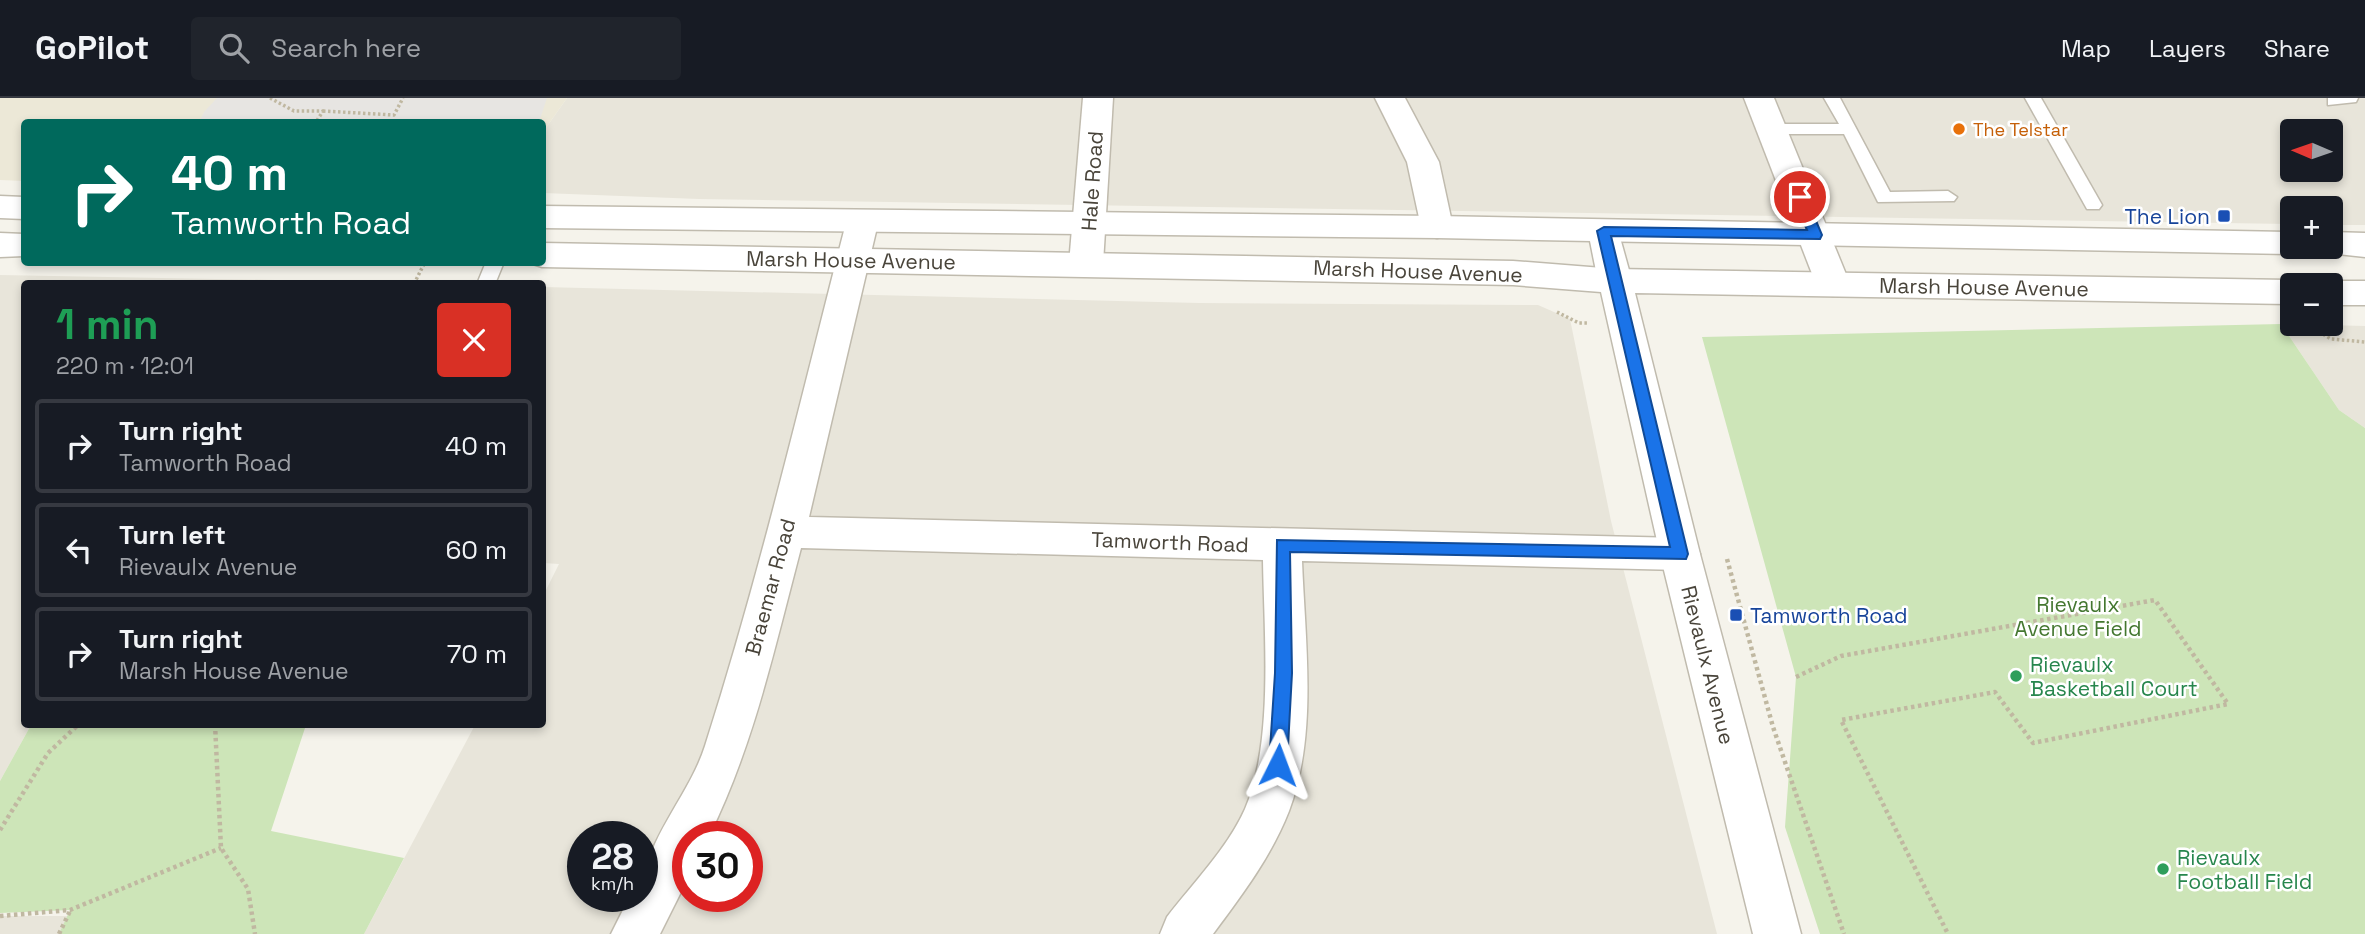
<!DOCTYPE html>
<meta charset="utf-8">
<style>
body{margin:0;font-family:"Space Grotesk",sans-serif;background:#20242c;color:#f1f3f6;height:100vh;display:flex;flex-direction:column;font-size:26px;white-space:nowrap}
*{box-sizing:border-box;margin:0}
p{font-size:23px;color:#9ea1a6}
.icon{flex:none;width:38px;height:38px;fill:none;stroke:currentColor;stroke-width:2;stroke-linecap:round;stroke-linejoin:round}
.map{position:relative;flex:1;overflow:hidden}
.side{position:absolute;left:21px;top:182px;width:525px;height:448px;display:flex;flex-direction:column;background:#171b24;border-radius:7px;box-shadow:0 4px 10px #0003}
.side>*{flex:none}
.banner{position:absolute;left:21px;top:21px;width:525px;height:147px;border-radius:7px;box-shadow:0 4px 10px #0003;background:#00695c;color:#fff;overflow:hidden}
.needle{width:46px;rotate:272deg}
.buttons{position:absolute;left:2280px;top:21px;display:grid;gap:14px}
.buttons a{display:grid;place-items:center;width:63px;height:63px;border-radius:7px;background:#171b24;box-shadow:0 4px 10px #0003;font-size:35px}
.speed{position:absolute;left:567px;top:723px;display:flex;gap:14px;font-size:35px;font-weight:700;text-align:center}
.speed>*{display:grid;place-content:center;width:91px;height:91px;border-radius:50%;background:#171b24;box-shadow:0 4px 10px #0003;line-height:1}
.speed small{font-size:18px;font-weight:400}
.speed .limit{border:10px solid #d22;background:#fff;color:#111}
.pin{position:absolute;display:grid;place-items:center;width:60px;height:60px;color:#fff;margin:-30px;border:4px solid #fff;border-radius:50%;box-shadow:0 2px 7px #0007}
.me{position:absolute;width:77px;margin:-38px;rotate:3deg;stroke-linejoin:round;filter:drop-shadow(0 0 5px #0008)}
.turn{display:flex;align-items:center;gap:24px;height:147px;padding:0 35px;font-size:32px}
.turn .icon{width:91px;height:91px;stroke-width:2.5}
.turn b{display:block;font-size:49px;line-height:60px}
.round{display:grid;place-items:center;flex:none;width:74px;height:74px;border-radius:7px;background:#20242c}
.headline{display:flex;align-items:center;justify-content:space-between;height:119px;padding:0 35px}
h1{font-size:42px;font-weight:700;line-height:52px;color:#1e9e55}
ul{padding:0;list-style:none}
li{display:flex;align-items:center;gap:21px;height:94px;margin:0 14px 10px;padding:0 21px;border:4px solid #363941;border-radius:7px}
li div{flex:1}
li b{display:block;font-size:26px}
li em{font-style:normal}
header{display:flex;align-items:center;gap:42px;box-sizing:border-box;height:98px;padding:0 35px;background:#171b24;border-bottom:2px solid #363941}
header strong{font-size:33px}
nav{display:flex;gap:38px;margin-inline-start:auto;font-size:24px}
.search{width:490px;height:63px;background:#20242c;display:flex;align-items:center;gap:18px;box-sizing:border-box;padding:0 24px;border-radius:7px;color:#9ea1a6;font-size:26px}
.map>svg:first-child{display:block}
.residential{fill:#e8e5da;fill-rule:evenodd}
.education{fill:#ece8d7}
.green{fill:#cde5b8}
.parking{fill:#e7e5e2}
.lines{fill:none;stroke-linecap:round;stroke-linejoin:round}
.service-casing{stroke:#c0bbae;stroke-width:3}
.minor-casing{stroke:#c0bbae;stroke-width:3}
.tertiary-casing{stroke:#c0bbae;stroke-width:3}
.path-far1{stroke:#c0b8a1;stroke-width:3.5;stroke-dasharray:2.5 2.5;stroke-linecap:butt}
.path{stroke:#c0b8a1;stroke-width:4.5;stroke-dasharray:3.5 3.5;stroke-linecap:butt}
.service{fill:#fff;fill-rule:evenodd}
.minor{fill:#fff;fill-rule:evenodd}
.tertiary{fill:#fff;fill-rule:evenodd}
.route{fill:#1a73e8;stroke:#114b97;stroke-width:2}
.food-dot{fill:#e8710a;stroke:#fff;stroke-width:2.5}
.transit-dot{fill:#1a4fb4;stroke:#fff;stroke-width:2.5}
.leisure-dot{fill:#2e9e5b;stroke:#fff;stroke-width:2.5}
.labels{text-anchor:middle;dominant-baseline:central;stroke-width:5;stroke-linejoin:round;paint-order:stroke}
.far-food-label{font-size:18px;fill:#c56008;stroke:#fff;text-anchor:start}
.street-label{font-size:21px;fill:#49443a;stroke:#fff}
.transit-label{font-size:21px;fill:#164399;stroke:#fff;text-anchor:end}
.park-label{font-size:21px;fill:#447730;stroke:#fff}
.leisure-label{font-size:21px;fill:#27864d;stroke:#fff;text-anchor:start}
</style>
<header>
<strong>GoPilot</strong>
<div class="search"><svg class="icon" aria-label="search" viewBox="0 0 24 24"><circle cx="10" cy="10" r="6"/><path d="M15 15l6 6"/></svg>Search here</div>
<nav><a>Map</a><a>Layers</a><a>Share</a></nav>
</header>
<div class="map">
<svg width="2365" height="836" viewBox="0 0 2365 836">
<rect width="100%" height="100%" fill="#f5f3eb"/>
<g class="residential">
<path d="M567 0H2365V127H2331V110H2292V126L699 101 543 95V34ZM2292 33H2331V72H2292Z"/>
<path d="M0 177 275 182 274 186H24V626L31 627 0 683Z"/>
<path d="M543 189 1199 205 1538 207 1570 221 1611 423 1717 836H364L475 627 542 626 543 498 559 466 543 465ZM583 738H642V798H583ZM688 738H747V798H688Z"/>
<path d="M2281 226 2365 228V330L2339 312Z"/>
<path d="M0 818H76L67 836H0Z"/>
</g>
<path class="education" d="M0 0H567L543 34 542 24H24V83L0 82Z"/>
<g class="green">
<path d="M2281 226 2339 312 2365 330V836H1820L1785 729 1796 579 1702 239Z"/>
<path d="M31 627H306L271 733 404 760 364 836H59L70 812 0 815V683Z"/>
</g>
<path class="parking" d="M217 0H547L539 24H199L204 14Z"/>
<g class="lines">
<g class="service-casing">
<g id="service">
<path d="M1824 0H1840L1890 94 1948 93 1957 99 1954 103 1878 104 1844 36H1772L1764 31 1772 26H1839Z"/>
<path d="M2025 0H2041L2102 107 2099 111H2087Z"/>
<path d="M2328 0H2358L2356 4 2328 7Z"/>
<path d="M486 164H504L495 186H477Z"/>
</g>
</g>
<g class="minor-casing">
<g id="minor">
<path d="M1083 0H1113L1103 166 1098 174 1086 178 1074 174 1069 166Z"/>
<path d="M1375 0H1405L1439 64 1453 129 1449 137 1437 140 1425 137 1421 129 1407 64Z"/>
<path d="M1744 0H1774L1850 186 1845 195 1833 198 1821 195 1816 186Z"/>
<path d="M862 114 873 117 878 125 809 419 1680 440 1694 444 1700 456 1694 468 1680 472 1302 463C1305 543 1318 636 1289 713 1271 759 1242 797 1213 836H1160L1167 819C1193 785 1227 751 1245 711 1274 644 1264 534 1263 462L801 450C775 548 754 647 709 738H688V780L660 836H611L630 798H642C642 744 689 699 705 648 760 476 801 300 846 125L851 117Z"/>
<path d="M1604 122 1616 125 1632 183 1627 192 1615 195 1603 192 1598 183 1588 133 1592 125Z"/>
</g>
</g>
<g class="tertiary-casing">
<g id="tertiary">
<path d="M0 98 24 99V121L0 120Z"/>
<path d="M542 108 1437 118 2292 134V149H2306L2304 153 2292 156 1437 140 542 130Z"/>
<path d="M2331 134 2365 135V159L2319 154 2316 149H2331Z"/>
<path d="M0 135 24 136V158L0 159Z"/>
<path d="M542 145 1513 163 1615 171 2292 182 2305 187H2292V206L1635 195 1700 456 1801 836H1753L1660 456 1601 194 1513 187 542 169 530 165 542 164Z"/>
<path d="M2331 183H2365V207H2331V187H2318Z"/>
</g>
</g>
<g class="path-far1">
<path d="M270 0 294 13H323L316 24"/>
<path d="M323 13 394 17 403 0"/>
<path d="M414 186 425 164"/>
<path d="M1557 214 1579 225H1588"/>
<path d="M2306 226 2331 241 2365 244"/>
</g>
<g class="path">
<path d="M1727 461 1773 629 1844 836"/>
<path d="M1796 579 1841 558 2155 502 2228 606 2033 645 1995 594 1841 622 1948 836"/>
<path d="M215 626 221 750 248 791 255 836"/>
<path d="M0 732 48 655 79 626"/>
<path d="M0 818 70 812 221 750"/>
<path d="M59 836 70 813"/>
</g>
<use href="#service" class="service"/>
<use href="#minor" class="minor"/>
<use href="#tertiary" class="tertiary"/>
</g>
<path class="route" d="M1800 94 1806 99 1822 137 1820 141 1611 138 1688 456 1686 461 1290 454 1292 575 1287 667 1285 673 1278 676 1272 673 1269 667 1275 575 1277 442 1670 449 1597 133 1604 129 1807 132 1793 99Z"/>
<circle class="food-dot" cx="1959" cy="31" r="7"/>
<g class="transit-dot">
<rect x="2217" y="111" width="14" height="14" rx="3.5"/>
<rect x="1729" y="510" width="14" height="14" rx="3.5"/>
</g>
<g class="leisure-dot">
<circle cx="2016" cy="578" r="7"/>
<circle cx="2163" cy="771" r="7"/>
</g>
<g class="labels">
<g class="far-food-label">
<text x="1973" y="31">The Telstar</text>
</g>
<g class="street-label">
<text transform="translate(1092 83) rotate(-86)">Hale Road</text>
<text transform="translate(851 162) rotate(1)">Marsh House Avenue</text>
<text transform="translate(1418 173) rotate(2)">Marsh House Avenue</text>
<text transform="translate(1984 189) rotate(1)">Marsh House Avenue</text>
<text transform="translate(1170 444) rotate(2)">Tamworth Road</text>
<text transform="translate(770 489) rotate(-75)">Braemar Road</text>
<text transform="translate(1708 567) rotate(76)">Rievaulx Avenue</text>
</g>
<g class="transit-label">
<text x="2210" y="118">The Lion</text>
<text x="1750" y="517" text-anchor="start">Tamworth Road</text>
</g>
<g class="park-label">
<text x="2078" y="506">Rievaulx<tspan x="2078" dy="24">Avenue Field</tspan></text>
</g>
<g class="leisure-label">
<text x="2030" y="566">Rievaulx<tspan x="2030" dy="24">Basketball Court</tspan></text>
<text x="2177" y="759">Rievaulx<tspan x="2177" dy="24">Football Field</tspan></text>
</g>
</g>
</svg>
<div class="buttons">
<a><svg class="needle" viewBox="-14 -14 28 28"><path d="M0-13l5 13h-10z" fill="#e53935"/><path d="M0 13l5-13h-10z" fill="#9ea1a6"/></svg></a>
<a>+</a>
<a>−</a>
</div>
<div class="speed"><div>28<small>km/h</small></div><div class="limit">30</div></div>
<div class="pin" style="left:1800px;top:99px;background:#d93025"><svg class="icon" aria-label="arrive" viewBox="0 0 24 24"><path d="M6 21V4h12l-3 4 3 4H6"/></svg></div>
<svg class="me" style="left:1278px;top:667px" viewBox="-20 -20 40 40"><path d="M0-17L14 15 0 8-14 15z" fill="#1a73e8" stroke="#fff" stroke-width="4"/></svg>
<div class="banner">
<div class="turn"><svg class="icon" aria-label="right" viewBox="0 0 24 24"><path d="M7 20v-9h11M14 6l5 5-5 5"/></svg><div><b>40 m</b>Tamworth Road</div></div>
</div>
<section class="side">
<div class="headline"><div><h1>1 min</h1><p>220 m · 12:01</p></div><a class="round" style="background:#d93025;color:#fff"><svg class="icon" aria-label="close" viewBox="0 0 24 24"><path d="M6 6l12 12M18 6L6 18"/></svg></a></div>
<ul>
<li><svg class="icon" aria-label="right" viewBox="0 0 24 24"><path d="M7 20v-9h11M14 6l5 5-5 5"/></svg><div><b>Turn right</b><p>Tamworth Road</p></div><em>40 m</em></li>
<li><svg class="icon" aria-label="left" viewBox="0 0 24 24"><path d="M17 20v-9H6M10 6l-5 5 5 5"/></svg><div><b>Turn left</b><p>Rievaulx Avenue</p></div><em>60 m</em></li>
<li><svg class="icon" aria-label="right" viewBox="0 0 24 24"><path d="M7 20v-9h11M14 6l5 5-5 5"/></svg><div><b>Turn right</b><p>Marsh House Avenue</p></div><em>70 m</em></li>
</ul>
</section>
</div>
